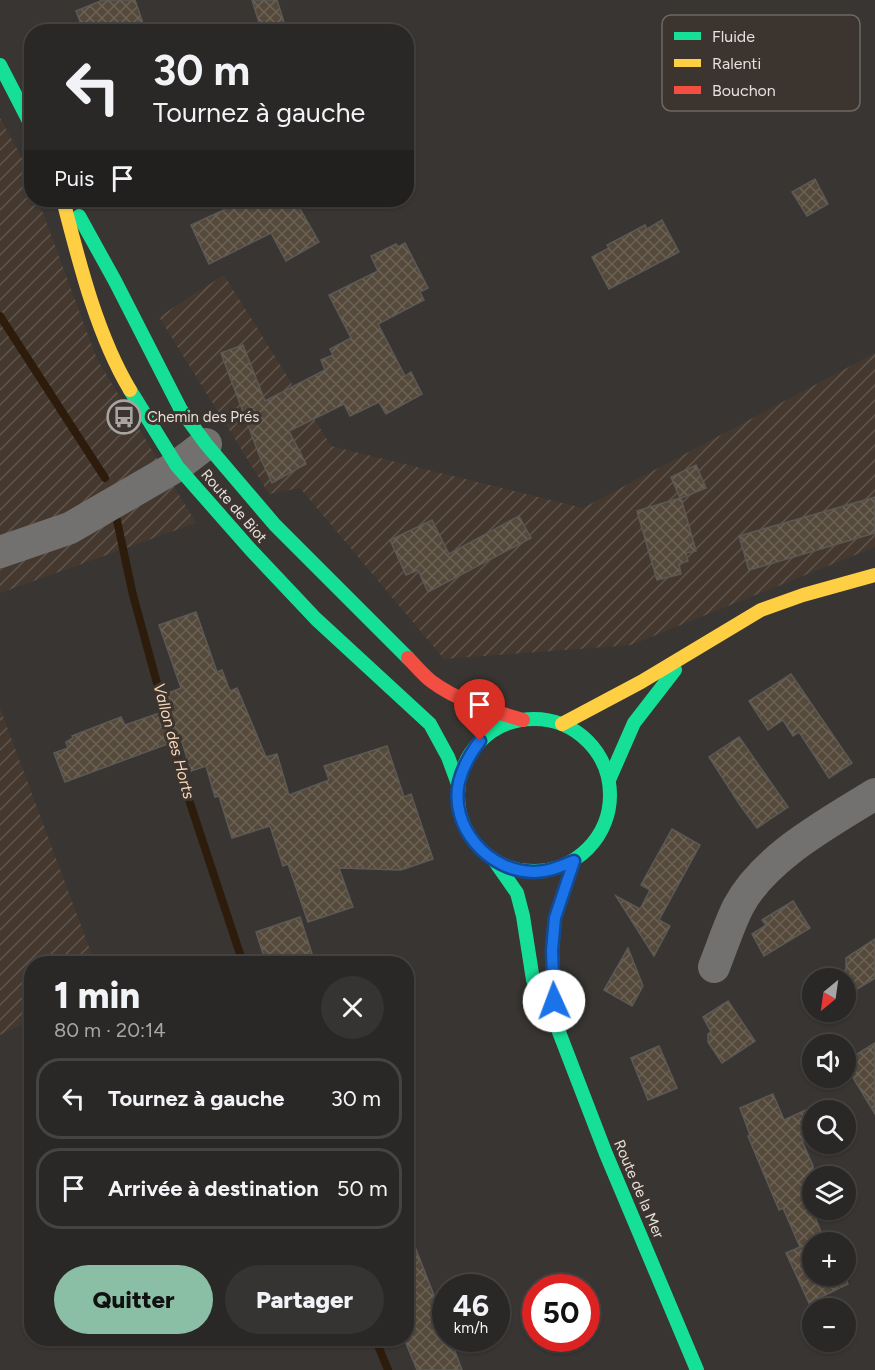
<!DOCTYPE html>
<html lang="fr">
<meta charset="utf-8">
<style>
body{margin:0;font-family:Figtree,sans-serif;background:#363432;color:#f1f3f6;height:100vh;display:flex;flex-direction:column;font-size:22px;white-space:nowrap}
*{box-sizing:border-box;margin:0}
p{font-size:20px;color:#a5a6a7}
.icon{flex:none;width:33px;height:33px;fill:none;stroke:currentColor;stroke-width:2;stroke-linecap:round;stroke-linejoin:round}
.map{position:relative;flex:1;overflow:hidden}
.side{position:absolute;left:24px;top:956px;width:390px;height:390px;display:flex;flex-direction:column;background:#2a2826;border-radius:24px;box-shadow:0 2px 4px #0004,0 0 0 2px #464443}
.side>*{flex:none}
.top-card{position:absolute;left:24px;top:24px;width:390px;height:183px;border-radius:24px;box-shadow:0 2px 4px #0004,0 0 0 2px #464443;background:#2a2826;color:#f1f3f6;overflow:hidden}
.needle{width:39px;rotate:209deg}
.tools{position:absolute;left:802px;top:968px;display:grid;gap:12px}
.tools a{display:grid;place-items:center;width:54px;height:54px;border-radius:50%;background:#2a2826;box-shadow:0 2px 4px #0004,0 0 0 2px #464443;font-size:30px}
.speed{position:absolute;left:432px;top:1274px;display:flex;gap:12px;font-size:30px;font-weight:700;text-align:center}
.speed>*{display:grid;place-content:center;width:78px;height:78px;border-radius:50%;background:#2a2826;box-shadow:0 2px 4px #0004,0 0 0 2px #464443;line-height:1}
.speed small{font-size:15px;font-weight:400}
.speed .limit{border:9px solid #d22;background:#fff;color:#111}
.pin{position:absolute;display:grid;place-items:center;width:51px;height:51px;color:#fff;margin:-62px -26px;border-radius:50% 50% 50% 0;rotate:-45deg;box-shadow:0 0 6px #0007}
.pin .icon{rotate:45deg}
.me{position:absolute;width:66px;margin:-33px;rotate:358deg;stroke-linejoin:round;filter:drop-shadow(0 0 4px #0008)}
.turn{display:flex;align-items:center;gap:21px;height:126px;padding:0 30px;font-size:27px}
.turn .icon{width:78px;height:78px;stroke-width:2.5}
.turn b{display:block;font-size:42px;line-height:51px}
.then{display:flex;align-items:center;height:57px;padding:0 30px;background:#0003;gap:12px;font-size:22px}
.round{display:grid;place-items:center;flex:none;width:63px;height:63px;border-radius:32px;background:#363432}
.summary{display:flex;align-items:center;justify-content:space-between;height:102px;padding:0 30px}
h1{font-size:36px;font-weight:800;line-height:45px}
.primary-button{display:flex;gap:12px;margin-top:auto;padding:12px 30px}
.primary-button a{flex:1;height:69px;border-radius:36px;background:#8abfa5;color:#111;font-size:24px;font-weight:800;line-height:69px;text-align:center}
.primary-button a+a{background:#363432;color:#f1f3f6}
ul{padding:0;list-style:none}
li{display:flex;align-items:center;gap:18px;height:81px;margin:0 12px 9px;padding:0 18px;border:3px solid #464443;border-radius:24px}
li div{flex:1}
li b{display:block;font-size:22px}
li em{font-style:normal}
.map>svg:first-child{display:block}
.industrial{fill:url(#industrial-furrows)}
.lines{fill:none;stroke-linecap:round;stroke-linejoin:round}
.stream{stroke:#2d1c0b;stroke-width:8}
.building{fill:url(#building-cross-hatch);stroke:#5c5956;stroke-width:1.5}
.street{stroke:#737170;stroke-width:32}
.fast{stroke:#16e098;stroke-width:14}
.slow{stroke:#ffcf43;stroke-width:14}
.jam{stroke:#f24e42;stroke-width:14}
.route-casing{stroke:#114b97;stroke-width:15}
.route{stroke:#1a73e8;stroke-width:10}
.labels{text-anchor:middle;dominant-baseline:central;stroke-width:6;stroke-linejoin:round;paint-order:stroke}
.poi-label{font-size:15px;fill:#e5e0dc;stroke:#3c342e;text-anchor:start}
.street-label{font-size:15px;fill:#e5e0dc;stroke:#3c342e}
.water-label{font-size:16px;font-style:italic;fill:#f8d7b9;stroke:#3c342e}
.key{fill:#3c342e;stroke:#6f6862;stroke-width:1.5}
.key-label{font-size:16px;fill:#e5e0dc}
</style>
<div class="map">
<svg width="875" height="1370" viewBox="0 0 875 1370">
<defs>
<pattern id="industrial-furrows" width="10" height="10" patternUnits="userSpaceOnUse" patternTransform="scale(1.5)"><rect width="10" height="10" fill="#45392f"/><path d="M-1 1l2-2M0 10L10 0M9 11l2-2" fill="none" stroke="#60554d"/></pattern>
<pattern id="building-cross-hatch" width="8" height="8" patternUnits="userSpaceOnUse" patternTransform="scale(1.5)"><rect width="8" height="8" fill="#54493a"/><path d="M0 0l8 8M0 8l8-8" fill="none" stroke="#6c6356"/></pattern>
</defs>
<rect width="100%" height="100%" fill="#383532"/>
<g class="industrial">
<path d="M0 118 23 160 31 182 32 200H38L97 359 196 523 0 593Z"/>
<path d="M224 275 331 446 583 508 875 353V547L631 645 444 659 300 488 269 494 159 317Z"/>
<path d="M0 708 95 963H32L31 1020 0 1035Z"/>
</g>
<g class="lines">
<g class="stream">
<path d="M0 316 105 478"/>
<path d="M116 516 133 595 188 797 243 963"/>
<path d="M375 1338 388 1370"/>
</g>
</g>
<g class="building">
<path d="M103 0H135L146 32H84L76 11Z"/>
<path d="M252 0H277L287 32H262Z"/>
<path d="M815 179 828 204 807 216 792 192Z"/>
<path d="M245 200H295L319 242 286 261 271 233 209 264 191 225Z"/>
<path d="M662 220 679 252 609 289 592 257 609 248 607 245 645 225 647 229Z"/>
<path d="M405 243 428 288 420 292 424 300 378 324 405 376 411 372 422 394 386 414 379 402 350 416 344 404 289 431 306 464 272 483 260 457 221 353 243 345 265 401 325 370 321 360 333 355 330 349 351 338 329 295 378 271 371 256 396 244 398 247Z"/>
<path d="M696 465 706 488 681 498 696 551 686 553 688 561 679 564 681 574 657 580 637 511 680 498 671 477Z"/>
<path d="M875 497V533L749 570 739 536Z"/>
<path d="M519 516 531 538 428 592 418 570 406 575 390 540 432 520 449 554Z"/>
<path d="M196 612 217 672 222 670 230 691 237 688 266 757 277 754 289 795 329 780 324 766 387 746 404 797 411 794 433 859 401 870 339 868 353 907 308 922 288 864 283 866 270 826 232 838 219 796 215 797 206 766 191 771 181 739 65 782 54 753 68 748 66 742 73 738 72 736 121 717 125 725 171 709 166 694 181 688 159 625Z"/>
<path d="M791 674 852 763 829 778 799 732 793 736 783 720 768 730 749 701Z"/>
<path d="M739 737 788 807 757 828 740 805 709 757Z"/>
<path d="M672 829 700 845 659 920 670 926 654 956 616 896 640 909 650 890 641 885Z"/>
<path d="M793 901 810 928 764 956 752 934 766 925 762 920Z"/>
<path d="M300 917 315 963H266L256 932Z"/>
<path d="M875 939V978L846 996V978H833L846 970V958Z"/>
<path d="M628 948 643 986 632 1006 604 990Z"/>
<path d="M728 1001 755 1041 722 1063 708 1042V1034L711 1032 703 1017Z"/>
<path d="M875 1043V1114L846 1066V1061Z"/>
<path d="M659 1046 677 1088 648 1100 631 1058Z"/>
<path d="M773 1094 784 1120 817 1105 819 1110H813V1135L800 1143H803L813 1166V1212L823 1237 828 1235 831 1242H813V1275H844L848 1284 809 1303 786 1253 800 1247 783 1208 779 1210 748 1136 750 1135 740 1108Z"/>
<path d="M406 1229H408L446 1326V1338H450L462 1370H417L406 1343Z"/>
</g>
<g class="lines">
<g class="street">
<path d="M0 552 70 528 177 466 206 444"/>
<path d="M714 967C722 947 729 925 738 907 764 857 829 823 875 794"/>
</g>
<g class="fast">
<path d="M0 65 32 127"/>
<path d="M79 216 115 281 181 410 206 444 275 525 408 658"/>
<path d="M130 390 177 466 250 549 316 619 430 724 448 757 458 784"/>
<circle cx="534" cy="795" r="76"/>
<path d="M609 780 634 723 675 670"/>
<path d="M494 860 517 893 523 916 533 980 554 1019 606 1154 697 1370"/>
</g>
<g class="slow">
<path d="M63 200C79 262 97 335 130 390"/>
<path d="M562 724 641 682 761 610 803 595 875 575"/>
</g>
<g class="jam">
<path d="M408 658C416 666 423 675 431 681 457 701 493 711 523 720"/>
<path d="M554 1002 552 950 555 918 574 861"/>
</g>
</g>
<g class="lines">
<g class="route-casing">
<path id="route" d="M480 741C470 754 463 766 459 782 449 827 489 872 534 872 549 872 561 866 574 861L555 918 552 950 554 1001"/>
</g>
<use href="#route" class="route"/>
</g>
<defs>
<g id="bus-ring" transform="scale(1.725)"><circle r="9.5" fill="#3c342e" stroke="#a8a4a0" stroke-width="1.5"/><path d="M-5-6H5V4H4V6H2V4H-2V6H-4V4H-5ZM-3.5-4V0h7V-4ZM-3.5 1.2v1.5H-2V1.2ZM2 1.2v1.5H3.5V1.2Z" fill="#a8a4a0"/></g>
</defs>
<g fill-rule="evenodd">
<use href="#bus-ring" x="124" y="417"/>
</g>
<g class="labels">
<g class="poi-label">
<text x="147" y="417">Chemin des Prés</text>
</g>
<g class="street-label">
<text transform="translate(234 506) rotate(49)">Route de Biot</text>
<text transform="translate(639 1189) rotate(67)">Route de la Mer</text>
</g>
<g class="water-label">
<text transform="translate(174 741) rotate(75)">Vallon des Horts</text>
</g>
</g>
<rect x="662" y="15" width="198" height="96" rx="9" class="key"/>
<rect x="674" y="32" width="27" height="8" fill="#16e098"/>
<rect x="674" y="59" width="27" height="8" fill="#ffcf43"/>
<rect x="674" y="86" width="27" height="8" fill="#f24e42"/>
<g class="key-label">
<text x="712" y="42">Fluide</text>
<text x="712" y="69">Ralenti</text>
<text x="712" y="96">Bouchon</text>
</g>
</svg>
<div class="tools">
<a><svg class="needle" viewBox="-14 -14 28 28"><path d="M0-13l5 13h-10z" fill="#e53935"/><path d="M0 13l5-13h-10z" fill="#a5a6a7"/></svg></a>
<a><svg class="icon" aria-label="sound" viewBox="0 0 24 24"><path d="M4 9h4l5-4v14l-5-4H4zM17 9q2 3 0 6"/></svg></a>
<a><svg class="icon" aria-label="search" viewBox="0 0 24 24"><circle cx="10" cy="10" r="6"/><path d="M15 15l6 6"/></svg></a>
<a><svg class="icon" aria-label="layers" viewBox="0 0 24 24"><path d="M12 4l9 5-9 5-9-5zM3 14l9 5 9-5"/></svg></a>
<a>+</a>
<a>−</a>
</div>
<div class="speed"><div>46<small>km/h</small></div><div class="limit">50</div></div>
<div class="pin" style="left:480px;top:741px;background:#d93025"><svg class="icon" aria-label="arrive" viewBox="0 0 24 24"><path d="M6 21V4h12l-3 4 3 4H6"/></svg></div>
<svg class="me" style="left:554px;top:1001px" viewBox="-20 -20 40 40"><circle r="19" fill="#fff"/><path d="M0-13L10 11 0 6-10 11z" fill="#1a73e8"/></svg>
<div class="top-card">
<div class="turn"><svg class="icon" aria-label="left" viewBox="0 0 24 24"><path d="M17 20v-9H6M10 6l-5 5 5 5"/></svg><div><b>30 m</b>Tournez à gauche</div></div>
<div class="then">Puis<svg class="icon" aria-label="arrive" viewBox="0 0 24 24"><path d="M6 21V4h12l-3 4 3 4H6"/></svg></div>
</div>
<section class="side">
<div class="summary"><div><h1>1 min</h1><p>80 m · 20:14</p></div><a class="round"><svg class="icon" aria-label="close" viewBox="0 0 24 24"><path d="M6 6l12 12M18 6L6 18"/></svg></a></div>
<ul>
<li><svg class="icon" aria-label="left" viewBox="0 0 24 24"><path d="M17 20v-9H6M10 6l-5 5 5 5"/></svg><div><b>Tournez à gauche</b></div><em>30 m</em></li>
<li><svg class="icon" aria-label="arrive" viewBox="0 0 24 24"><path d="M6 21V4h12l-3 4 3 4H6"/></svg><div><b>Arrivée à destination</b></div><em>50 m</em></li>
</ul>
<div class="primary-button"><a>Quitter</a><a>Partager</a></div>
</section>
</div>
